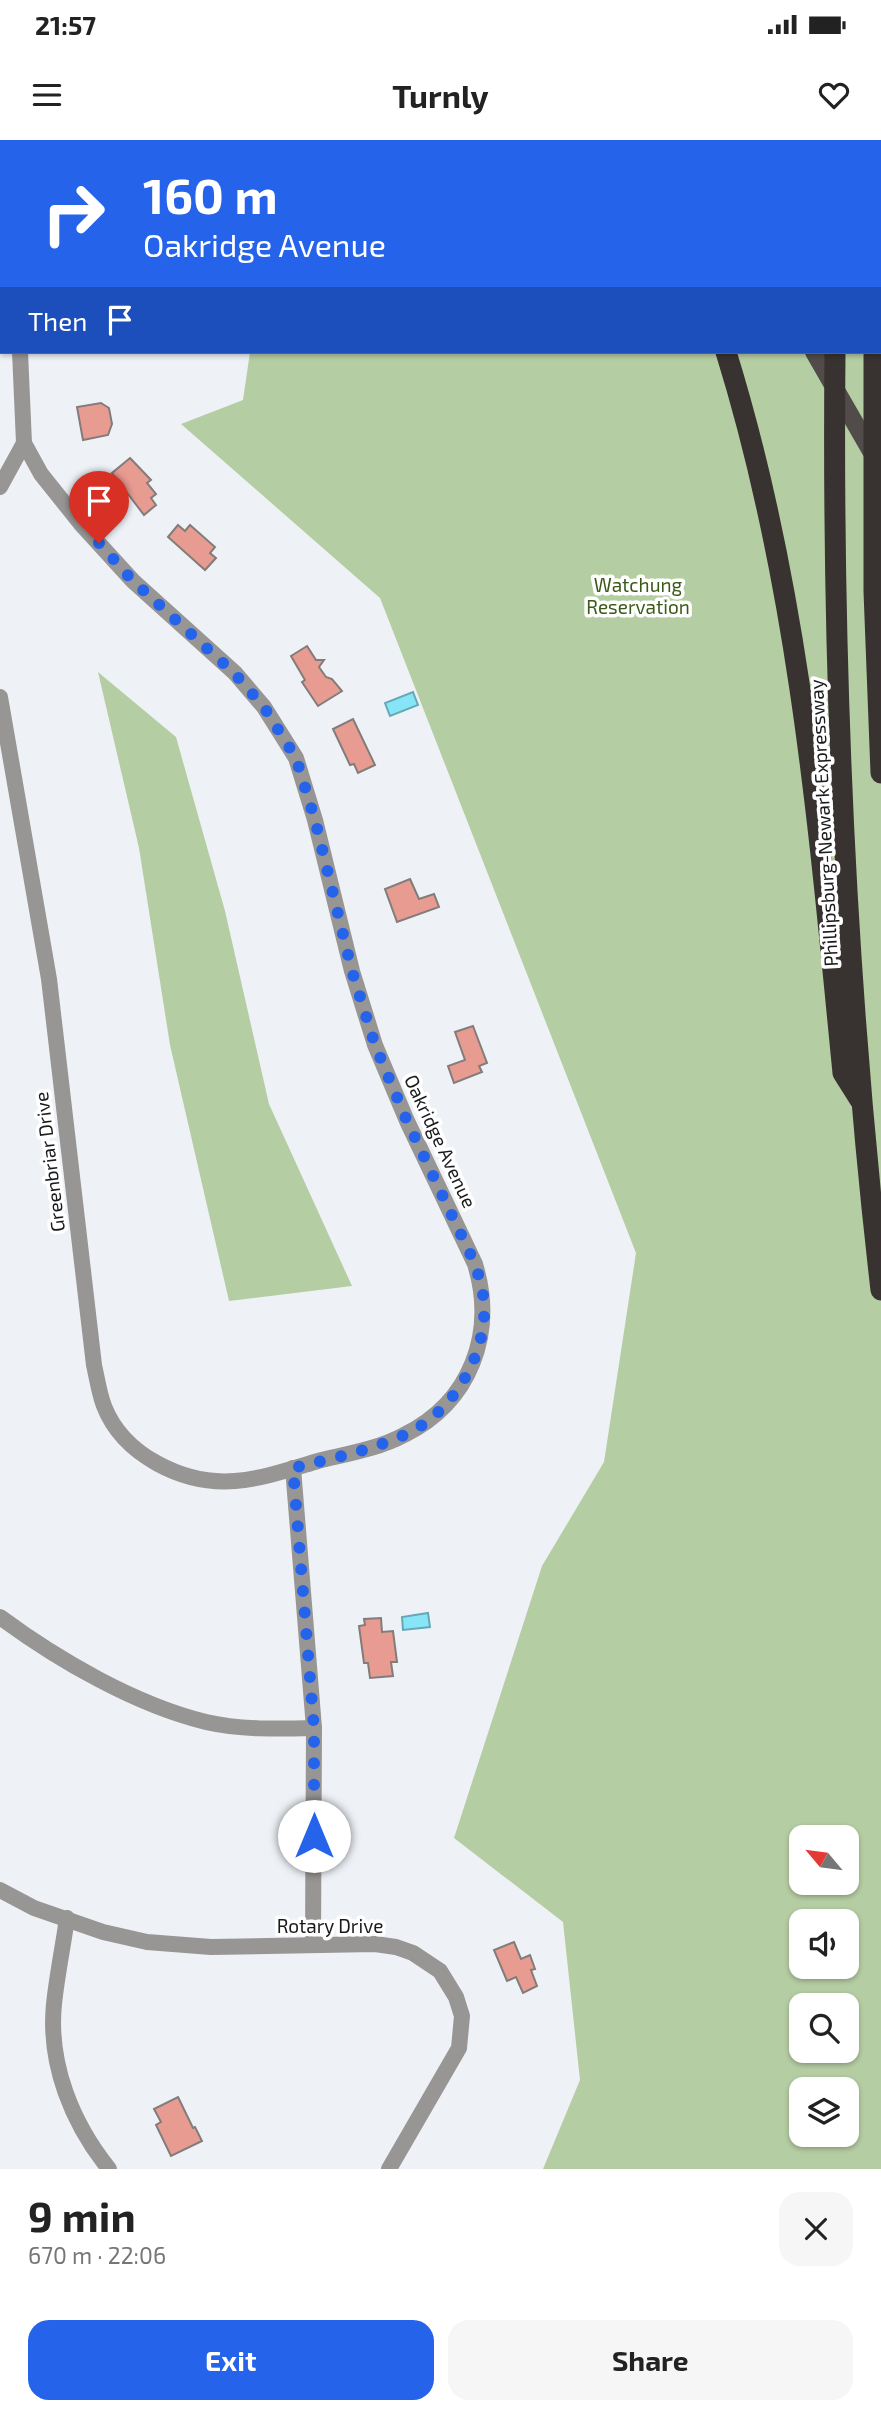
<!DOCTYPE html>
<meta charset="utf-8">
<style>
body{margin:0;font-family:"Exo 2",sans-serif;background:#f6f6f6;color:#222;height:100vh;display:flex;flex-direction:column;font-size:26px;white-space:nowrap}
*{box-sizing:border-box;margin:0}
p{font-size:23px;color:#767676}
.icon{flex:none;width:38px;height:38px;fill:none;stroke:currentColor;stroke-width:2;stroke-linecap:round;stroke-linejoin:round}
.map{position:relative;height:2029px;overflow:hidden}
.sheet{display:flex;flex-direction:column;background:#fff;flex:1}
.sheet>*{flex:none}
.top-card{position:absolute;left:0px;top:0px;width:882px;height:214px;box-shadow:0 2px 5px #0004;background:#2563eb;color:#fff;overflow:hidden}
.needle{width:46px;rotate:299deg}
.controls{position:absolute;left:789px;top:1685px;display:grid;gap:14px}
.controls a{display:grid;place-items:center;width:70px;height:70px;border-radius:14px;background:#fff;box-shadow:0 2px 5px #0004;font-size:35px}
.pin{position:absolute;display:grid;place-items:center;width:60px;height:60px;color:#fff;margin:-72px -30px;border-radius:50% 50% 50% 0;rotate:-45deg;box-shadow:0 0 7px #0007}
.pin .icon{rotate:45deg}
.me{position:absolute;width:77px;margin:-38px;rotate:0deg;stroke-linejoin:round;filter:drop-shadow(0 0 5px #0008)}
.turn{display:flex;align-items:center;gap:24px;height:147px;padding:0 28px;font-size:32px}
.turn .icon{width:91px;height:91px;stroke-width:2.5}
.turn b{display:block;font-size:49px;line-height:60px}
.then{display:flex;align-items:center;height:66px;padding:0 28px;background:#0003;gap:14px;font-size:26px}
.round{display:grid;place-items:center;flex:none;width:74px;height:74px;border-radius:21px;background:#f6f6f6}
.overview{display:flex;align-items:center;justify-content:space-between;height:119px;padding:0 28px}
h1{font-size:42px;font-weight:700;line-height:52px}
.button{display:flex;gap:14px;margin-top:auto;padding:14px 28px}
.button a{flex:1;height:80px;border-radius:21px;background:#2563eb;color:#fff;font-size:28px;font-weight:700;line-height:80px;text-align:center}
.button a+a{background:#f6f6f6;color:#222}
.status{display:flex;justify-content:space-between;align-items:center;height:49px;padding:0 35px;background:#fff;direction:ltr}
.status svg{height:19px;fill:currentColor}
header{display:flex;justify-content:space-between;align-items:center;height:91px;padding:0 28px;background:#fff;font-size:32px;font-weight:700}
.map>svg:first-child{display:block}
.green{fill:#b5cda3;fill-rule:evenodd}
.water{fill:#86e6f8;stroke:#65a9b6;stroke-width:2}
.building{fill:#e89b91;stroke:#827c7a;stroke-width:2}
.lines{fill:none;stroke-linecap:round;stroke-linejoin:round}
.path{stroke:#8b8e92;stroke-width:2.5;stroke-dasharray:7 3.5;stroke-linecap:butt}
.minor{stroke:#989694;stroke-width:16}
.major{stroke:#514c4a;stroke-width:18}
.highway{stroke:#383330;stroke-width:21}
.route{stroke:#2563eb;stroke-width:12;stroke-dasharray:0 21.6}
.labels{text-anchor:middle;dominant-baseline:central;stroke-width:7;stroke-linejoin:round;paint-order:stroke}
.park-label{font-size:19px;fill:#3b5a19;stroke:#fff}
.street-label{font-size:19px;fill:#191a1c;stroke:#fff}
</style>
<div class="status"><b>21:57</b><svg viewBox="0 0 49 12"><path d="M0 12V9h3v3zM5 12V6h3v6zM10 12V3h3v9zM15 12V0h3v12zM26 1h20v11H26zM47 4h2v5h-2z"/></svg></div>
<header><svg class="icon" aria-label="menu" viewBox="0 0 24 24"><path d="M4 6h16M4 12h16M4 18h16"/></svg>Turnly<svg class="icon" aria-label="heart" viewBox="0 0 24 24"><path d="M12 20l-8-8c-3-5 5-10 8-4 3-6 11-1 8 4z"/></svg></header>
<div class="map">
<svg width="881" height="2029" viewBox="0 0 881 2029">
<rect width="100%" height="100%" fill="#eef2f7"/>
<g class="green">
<path d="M207 0H624L625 2H208Z"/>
<path d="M250 212H862L881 240V2029H543L580 1940 563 1782 454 1698 542 1426 604 1322 636 1113 380 458 181 284 243 260ZM802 1698H847V1743H802ZM802 1782H847V1827H802ZM802 1866H847V1911H802ZM802 1950H847V1995H802Z"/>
<path d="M98 532 176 597 225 771 269 964 352 1146 229 1161 170 905 139 708Z"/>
</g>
<g class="water">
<path d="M413 552 418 565 390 576 385 563Z"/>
<path d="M428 1473 430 1487 403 1490 402 1477Z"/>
</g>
<g class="building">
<path d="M101 263 109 268 112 284 108 295 83 300 77 267Z"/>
<path d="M130 318 151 340 147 343 156 354 151 358 156 365 144 375 112 333Z"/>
<path d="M178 385 185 391 190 385 215 407 210 413 216 418 205 430 168 397Z"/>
<path d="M307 506 316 520H324L319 527 326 537 332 539 342 551 318 566 302 542 305 540 291 516Z"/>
<path d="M353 579 375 625 358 633 354 624 350 625 333 589Z"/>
<path d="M410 739 419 759 434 754 439 767 397 782 385 749Z"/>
<path d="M473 886 487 923 479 926 482 932 454 943 448 926 465 920 455 892Z"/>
<path d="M381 1478 382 1492 393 1491 397 1522H391L393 1536 370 1538 368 1523H364L359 1486 365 1485 364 1479Z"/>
<path d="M514 1802 521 1819 530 1815 535 1829 531 1830 537 1846 523 1853 516 1837 507 1841 494 1810Z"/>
<path d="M178 1957 193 1988 195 1987 202 2001 171 2016 156 1985 161 1982 154 1969Z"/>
</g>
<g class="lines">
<path class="path" d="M744 0V2"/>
<g class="minor">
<path d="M35 2 36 0"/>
<path d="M0 116H2"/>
<path d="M0 137 2 139"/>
<path d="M0 347 24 303"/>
<path d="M0 557 49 839 94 1225C97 1238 99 1253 104 1266 123 1315 183 1345 235 1341 262 1339 291 1329 318 1321 346 1314 378 1309 404 1295 471 1262 496 1193 475 1124L407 981 375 905 352 831 315 680 296 618 264 567 235 533 133 441 81 384 41 334 24 303 20 212"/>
<path d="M293 1328 314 1588 313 1805"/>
<path d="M0 1477C58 1520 136 1565 206 1582 241 1590 279 1589 314 1588"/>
<path d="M0 1750 34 1768 103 1792 147 1802 211 1807 375 1804 396 1807 413 1813 440 1831 456 1857 462 1876 459 1908 389 2029"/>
<path d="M67 1778C63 1807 57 1835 54 1864 48 1924 72 1983 109 2029"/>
</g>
<g class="major">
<path d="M686 0 687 2"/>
<path d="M814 212 875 318"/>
</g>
<g class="highway">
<path d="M657 0V2"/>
<path d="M844 2V0"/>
<path d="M880 85 881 70"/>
<path d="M726 212C799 447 819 689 843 933L860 960"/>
<path d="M835 212C832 525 845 839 881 1150"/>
<path d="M874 212V451L881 633"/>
</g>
</g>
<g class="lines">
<path class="route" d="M99 403 133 441 234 533 264 567 296 618 315 680 352 831 375 905 407 981 475 1124C479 1136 482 1148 484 1161 488 1215 452 1275 402 1296 368 1311 329 1319 293 1328L314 1588V1696"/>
</g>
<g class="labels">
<g class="park-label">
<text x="638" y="444">Watchung<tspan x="638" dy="22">Reservation</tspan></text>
</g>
<g class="street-label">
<text transform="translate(823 683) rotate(-93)">Phillipsburg-Newark Expressway</text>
<text transform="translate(441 1001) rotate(65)">Oakridge Avenue</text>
<text transform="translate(49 1022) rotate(-97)">Greenbriar Drive</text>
<text x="330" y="1785">Rotary Drive</text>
</g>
</g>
</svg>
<div class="controls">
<a><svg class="needle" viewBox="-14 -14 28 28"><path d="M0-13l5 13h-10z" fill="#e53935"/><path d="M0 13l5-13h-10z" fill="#767676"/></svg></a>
<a><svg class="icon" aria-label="sound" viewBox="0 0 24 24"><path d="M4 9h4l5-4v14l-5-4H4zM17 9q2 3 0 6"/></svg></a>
<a><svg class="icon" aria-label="search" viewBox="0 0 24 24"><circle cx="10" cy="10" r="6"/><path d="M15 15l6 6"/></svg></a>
<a><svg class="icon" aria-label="layers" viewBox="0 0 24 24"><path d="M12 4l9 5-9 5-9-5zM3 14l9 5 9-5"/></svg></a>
</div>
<div class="pin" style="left:99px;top:403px;background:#d93025"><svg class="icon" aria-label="arrive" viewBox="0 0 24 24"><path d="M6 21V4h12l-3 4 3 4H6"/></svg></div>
<svg class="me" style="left:314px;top:1696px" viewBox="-20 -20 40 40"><circle r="19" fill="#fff"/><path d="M0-13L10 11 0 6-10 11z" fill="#2563eb"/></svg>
<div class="top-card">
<div class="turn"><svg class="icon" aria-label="right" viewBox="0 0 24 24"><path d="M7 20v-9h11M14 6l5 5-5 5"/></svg><div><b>160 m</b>Oakridge Avenue</div></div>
<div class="then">Then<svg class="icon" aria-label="arrive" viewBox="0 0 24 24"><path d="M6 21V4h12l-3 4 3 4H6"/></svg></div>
</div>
</div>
<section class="sheet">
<div class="overview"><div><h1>9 min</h1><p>670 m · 22:06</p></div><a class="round"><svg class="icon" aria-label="close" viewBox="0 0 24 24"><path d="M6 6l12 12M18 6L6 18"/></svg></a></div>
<div class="button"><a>Exit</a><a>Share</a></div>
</section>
